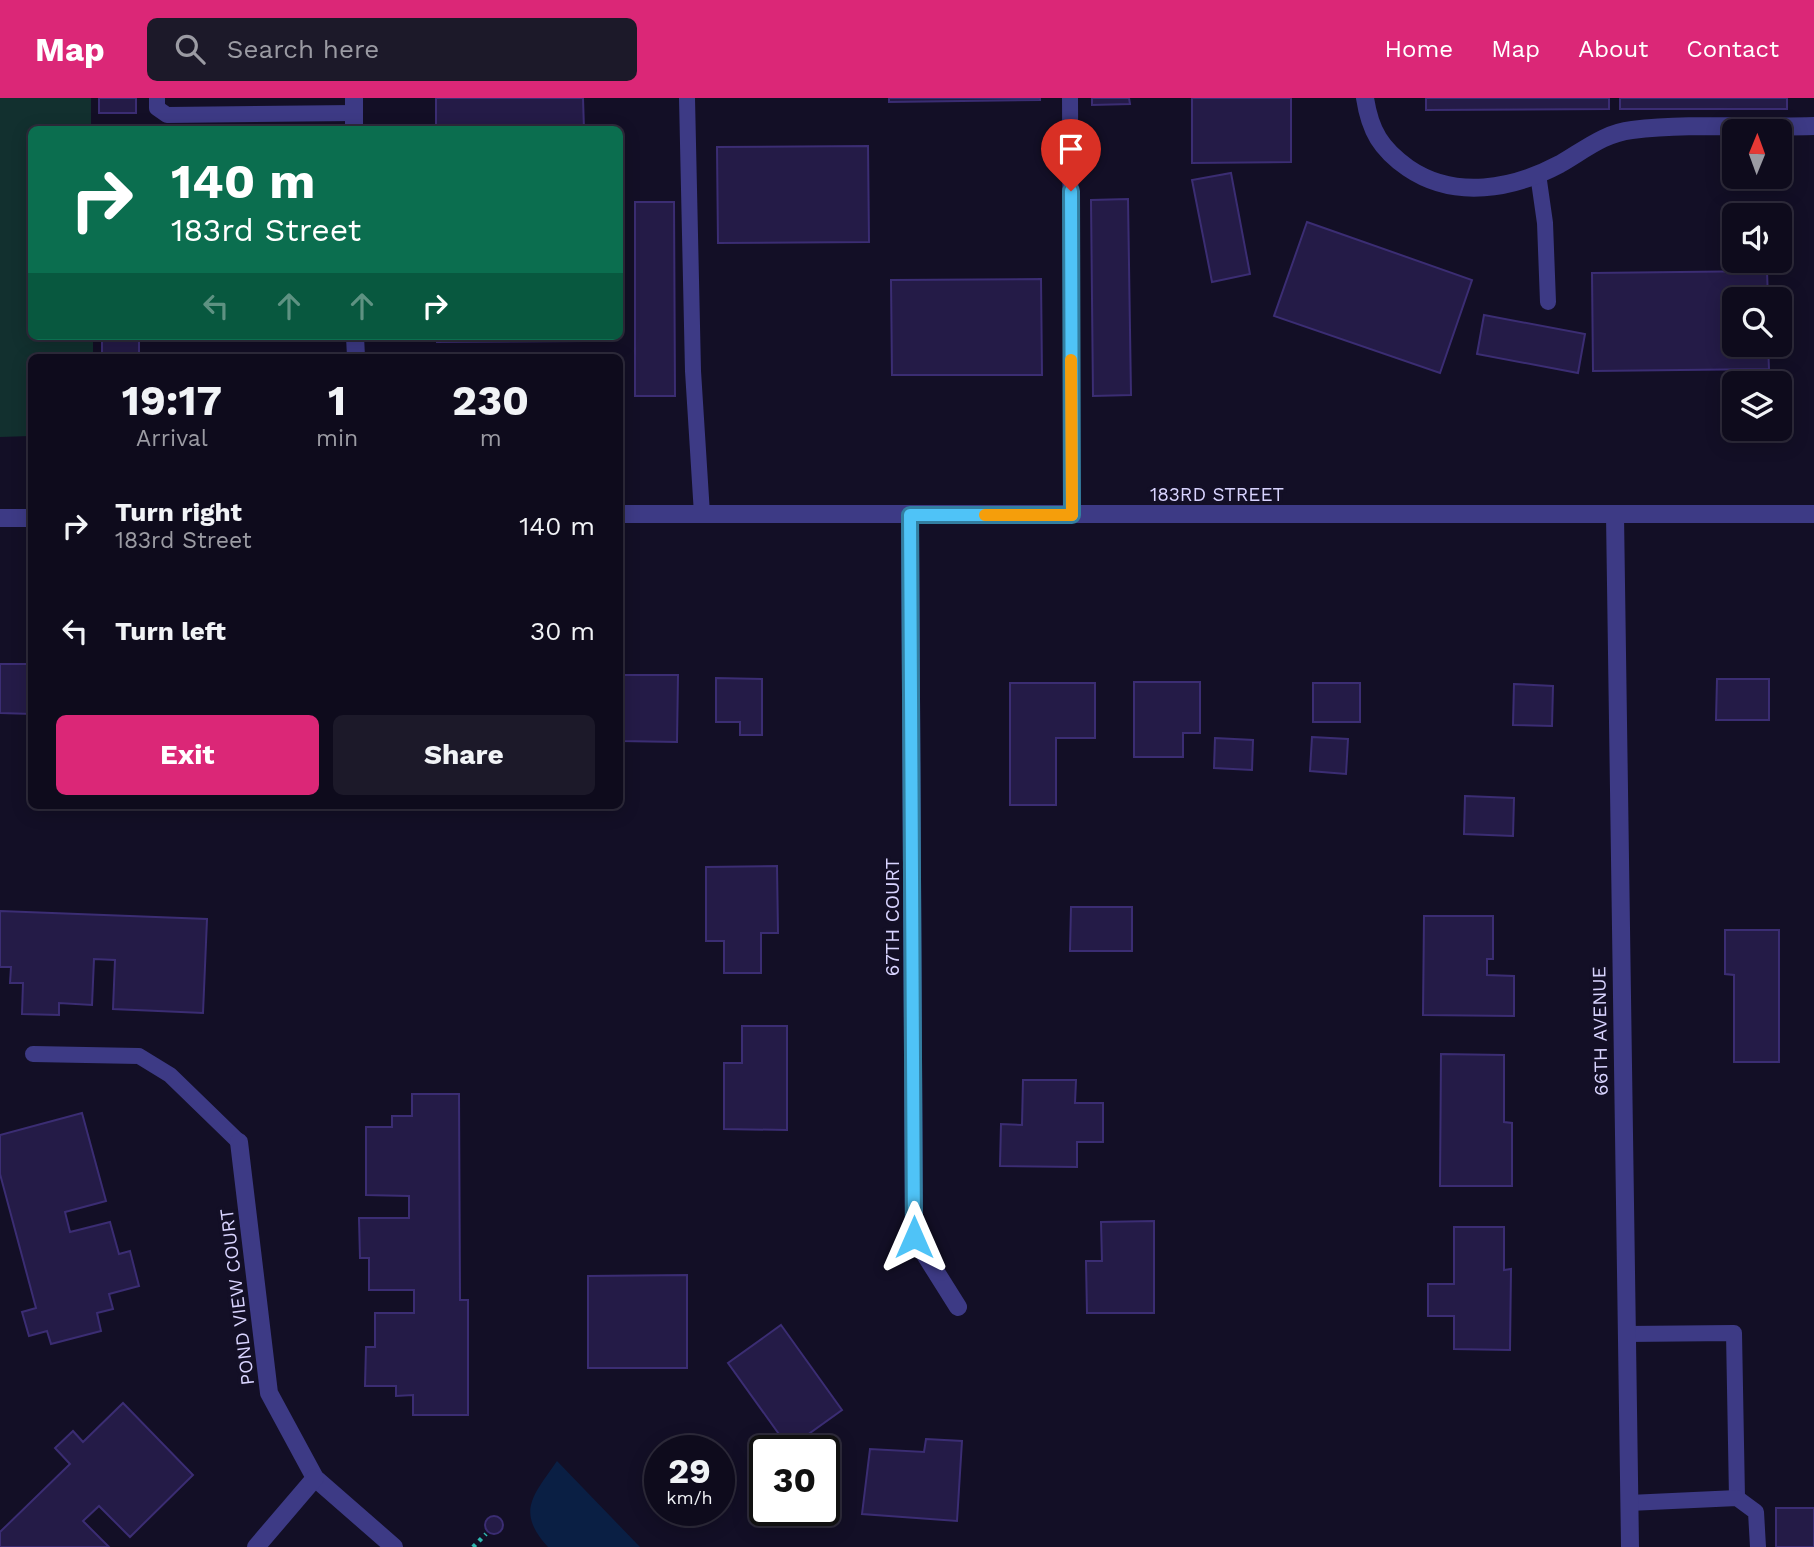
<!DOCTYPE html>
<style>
body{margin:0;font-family:"Work Sans",sans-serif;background:#1c1929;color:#f1f3f6;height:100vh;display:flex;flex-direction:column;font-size:26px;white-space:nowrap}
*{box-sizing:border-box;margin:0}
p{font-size:23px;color:#9b9ba3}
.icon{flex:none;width:38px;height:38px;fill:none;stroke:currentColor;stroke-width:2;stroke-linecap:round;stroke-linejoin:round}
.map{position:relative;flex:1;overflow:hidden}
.drawer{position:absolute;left:28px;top:256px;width:595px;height:455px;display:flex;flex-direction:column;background:#0e0b1c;border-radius:10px;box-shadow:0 4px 18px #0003,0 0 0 2px #2e2b3b}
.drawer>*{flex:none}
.guide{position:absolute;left:28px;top:28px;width:595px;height:214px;border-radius:10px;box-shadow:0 4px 18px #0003,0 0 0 2px #2e2b3b;background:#0b6e4f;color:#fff;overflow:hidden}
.needle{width:46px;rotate:1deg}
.fabs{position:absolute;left:1722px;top:21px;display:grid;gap:14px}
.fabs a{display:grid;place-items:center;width:70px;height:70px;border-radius:10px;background:#0e0b1c;box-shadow:0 4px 18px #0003,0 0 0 2px #2e2b3b;font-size:35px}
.speed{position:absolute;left:644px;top:1337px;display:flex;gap:14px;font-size:35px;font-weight:700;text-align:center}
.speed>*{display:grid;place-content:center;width:91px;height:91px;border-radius:50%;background:#0e0b1c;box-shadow:0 4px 18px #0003,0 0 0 2px #2e2b3b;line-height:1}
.speed small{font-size:18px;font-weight:400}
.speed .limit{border:4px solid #111;border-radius:10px;background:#fff;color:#111}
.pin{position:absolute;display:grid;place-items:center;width:60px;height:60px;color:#fff;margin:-72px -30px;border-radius:50% 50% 50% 0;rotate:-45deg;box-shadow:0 0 7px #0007}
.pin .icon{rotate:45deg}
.me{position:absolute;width:77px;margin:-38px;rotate:0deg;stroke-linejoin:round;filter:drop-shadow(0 0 5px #0008)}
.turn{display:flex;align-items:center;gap:24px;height:147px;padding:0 28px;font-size:32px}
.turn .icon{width:91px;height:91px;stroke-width:2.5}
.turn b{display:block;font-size:49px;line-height:60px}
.lanes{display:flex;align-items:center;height:66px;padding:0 28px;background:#0003;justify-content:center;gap:35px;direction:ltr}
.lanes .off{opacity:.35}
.eta{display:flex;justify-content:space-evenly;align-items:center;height:119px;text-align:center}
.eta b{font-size:42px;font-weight:700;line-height:49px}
.cta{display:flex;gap:14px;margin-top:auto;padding:14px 28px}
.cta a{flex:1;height:80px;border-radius:10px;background:#db2777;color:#fff;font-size:28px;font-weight:700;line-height:80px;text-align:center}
.cta a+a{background:#1c1929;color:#f1f3f6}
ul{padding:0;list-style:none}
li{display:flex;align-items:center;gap:21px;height:105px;padding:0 28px}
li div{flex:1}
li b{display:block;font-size:26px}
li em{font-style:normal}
header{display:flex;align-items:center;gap:42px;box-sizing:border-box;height:98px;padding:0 35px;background:#db2777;color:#fff}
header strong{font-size:33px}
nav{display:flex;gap:38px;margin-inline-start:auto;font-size:24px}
.search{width:490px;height:63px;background:#1c1929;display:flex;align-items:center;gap:18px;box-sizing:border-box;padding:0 24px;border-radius:10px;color:#9b9ba3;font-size:26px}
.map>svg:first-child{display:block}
.green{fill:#12302f}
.water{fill:#0a1f44}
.building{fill:#241b47;stroke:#3b2d73;stroke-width:2}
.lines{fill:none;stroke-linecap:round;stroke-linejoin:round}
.path{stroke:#2fb8b0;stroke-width:4.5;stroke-dasharray:3.5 5;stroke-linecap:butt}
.service{stroke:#3d3a85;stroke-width:16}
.minor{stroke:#3d3a85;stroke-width:18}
.tertiary{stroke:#3d3a85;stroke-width:18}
.route-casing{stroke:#337fa1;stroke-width:18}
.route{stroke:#4fc3f7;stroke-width:12}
.slow{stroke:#f59e0b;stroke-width:12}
.labels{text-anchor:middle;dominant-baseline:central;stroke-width:7;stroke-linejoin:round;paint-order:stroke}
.street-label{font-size:19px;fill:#d9d4ff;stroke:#130f26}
</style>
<header>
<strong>Map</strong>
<div class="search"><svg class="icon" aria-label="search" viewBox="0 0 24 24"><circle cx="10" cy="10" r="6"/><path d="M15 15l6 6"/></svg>Search here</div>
<nav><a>Home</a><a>Map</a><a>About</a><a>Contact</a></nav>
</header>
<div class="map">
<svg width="1814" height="1449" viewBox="0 0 1814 1449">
<rect width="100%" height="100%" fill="#130f26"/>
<path class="green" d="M0 0H91V31L32 32V238H93V259H32L31 338 0 339Z"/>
<path class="water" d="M557 1363 640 1449H548C515 1413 534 1397 557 1363Z"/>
<g class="building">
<rect x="99" y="0" width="37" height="15"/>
<path d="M436 0H583L584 32H436Z"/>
<path d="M889 0H1040V2L889 4Z"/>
<path d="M1092 0H1129L1130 6 1092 7Z"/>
<path d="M1192 0H1291V64L1192 65Z"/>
<path d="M1426 0H1609V11L1426 12Z"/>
<rect x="1620" y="0" width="167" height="11"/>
<path d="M868 48 869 144 718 145 717 49Z"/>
<path d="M1231 75 1250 176 1212 184 1192 82Z"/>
<path d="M1128 101 1131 297 1093 298 1091 102Z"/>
<path d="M635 104H674L675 298H635Z"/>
<path d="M1307 124 1472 182 1440 275 1274 218Z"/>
<path d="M1767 173 1768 201H1734V247H1768L1769 271 1593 273 1592 175Z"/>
<path d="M1041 181 1042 277H892L891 182Z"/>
<path d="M1484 217 1585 236 1578 275 1477 256Z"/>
<rect x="102" y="238" width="37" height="21"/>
<path d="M437 238H585V243L437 244Z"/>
<path d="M0 566H32V616L0 615Z"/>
<path d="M620 577H678L677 644 620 643Z"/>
<path d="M716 580 762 581V637H740V624H716Z"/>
<path d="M1717 581H1769V622H1716Z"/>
<path d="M1134 584H1200V635H1183V659H1134Z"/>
<path d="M1010 585H1095V640H1056V707H1010Z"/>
<rect x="1313" y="585" width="47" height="39"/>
<path d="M1514 586 1553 588 1552 628 1513 627Z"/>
<path d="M1312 639 1348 641 1346 676 1310 673Z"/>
<path d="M1215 640 1253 642 1252 672 1214 670Z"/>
<path d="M1465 698 1514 700 1513 738 1464 736Z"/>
<path d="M777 768 778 835H761V875H724V843H706V769Z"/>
<path d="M1071 809H1132V853H1070Z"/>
<path d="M0 813 207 821 203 915 113 911 115 862 94 861 92 907 59 905V917L22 916 23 885H10L11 869H0Z"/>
<path d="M1424 818H1493V861H1487V877L1514 878V918L1423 917Z"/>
<path d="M1725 832H1779V964H1734V877L1725 876Z"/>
<path d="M742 928H787V1032L724 1031V965H742Z"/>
<path d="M1441 956 1504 957V1024L1512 1025V1088H1440Z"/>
<path d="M1023 982H1076L1075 1005H1103V1044H1077V1069L1000 1068 1001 1026 1022 1027Z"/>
<path d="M412 996H459L460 1202H468V1317H413V1297L396 1298V1288H365L366 1249H375V1215H414V1192H369V1160H360L359 1120H409V1098L366 1097V1029H392V1018H412Z"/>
<path d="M82 1015 106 1103 65 1114 70 1134 110 1124 119 1156 130 1153 139 1188 109 1196 113 1211 97 1215 101 1233 51 1246 47 1233 29 1238 22 1214 36 1210 0 1076V1037Z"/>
<path d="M1154 1123V1215H1087L1086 1163H1102L1101 1124Z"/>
<path d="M1454 1129H1504V1172L1511 1171 1510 1252 1454 1251V1218H1428V1186H1454Z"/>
<path d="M687 1177V1270H588V1178Z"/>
<path d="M781 1227 842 1312 789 1350 728 1265Z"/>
<path d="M123 1305 193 1377 130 1439 99 1408 83 1423 109 1449H0V1434L70 1366 55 1350 73 1333 83 1344Z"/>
<path d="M926 1341 962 1343 957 1423 862 1416 870 1351 924 1354Z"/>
<rect x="1776" y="1410" width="38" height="39"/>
<circle cx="494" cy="1427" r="9"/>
</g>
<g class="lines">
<path class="path" d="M473 1449 486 1436"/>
<g class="service">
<path d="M157 0V10L167 17 354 15"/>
<path d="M687 0 693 273 702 416"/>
<path d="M1070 0 1072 417"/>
<path d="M1538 76 1545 125 1548 204"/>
<path d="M33 956 139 958 170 977 239 1044"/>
<path d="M1626 1236 1734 1235 1737 1400"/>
<path d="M1629 1405 1737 1400 1756 1414 1758 1449"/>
</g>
<g class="minor">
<path d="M354 0V32"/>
<path d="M1365 0C1370 33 1381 51 1408 70 1455 102 1513 91 1560 66 1583 53 1604 35 1632 32 1691 25 1754 30 1814 28"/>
<path d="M355 238 356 259"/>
<path d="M910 417 914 1139 958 1209"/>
<path d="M1615 417 1630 1449"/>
<path d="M239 1044 269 1295 315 1380 394 1449"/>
<path d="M256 1449 315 1380"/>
</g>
<g class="tertiary">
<path d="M620 416H1814"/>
<path d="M0 420H32"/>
</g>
</g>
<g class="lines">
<g class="route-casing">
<path id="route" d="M914 1139 910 417H1072L1071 93"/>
</g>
<use href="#route" class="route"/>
<path class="slow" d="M985 417H1072L1071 262"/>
</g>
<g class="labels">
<g class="street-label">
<text x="1217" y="396">183RD STREET</text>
<text transform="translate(892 819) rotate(-90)">67TH COURT</text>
<text transform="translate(1600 933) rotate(-91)">66TH AVENUE</text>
<text transform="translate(237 1199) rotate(-97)">POND VIEW COURT</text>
</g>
</g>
</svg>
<div class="fabs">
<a><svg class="needle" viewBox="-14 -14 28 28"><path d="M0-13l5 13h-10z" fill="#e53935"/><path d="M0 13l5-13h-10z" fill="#9b9ba3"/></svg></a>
<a><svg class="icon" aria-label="sound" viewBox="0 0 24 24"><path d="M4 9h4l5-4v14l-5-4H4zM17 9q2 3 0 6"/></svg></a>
<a><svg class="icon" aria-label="search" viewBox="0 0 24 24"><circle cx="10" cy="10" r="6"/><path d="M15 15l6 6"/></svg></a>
<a><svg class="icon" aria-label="layers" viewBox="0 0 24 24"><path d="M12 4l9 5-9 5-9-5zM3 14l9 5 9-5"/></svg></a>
</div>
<div class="speed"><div>29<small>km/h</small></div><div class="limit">30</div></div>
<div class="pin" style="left:1071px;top:93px;background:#d93025"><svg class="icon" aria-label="arrive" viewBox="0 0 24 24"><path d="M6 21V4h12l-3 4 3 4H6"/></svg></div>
<svg class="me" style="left:914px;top:1139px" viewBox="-20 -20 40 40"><path d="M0-17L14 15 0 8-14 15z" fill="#4fc3f7" stroke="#fff" stroke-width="4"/></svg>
<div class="guide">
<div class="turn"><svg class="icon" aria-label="right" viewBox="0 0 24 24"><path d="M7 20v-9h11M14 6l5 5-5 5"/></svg><div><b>140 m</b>183rd Street</div></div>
<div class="lanes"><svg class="icon off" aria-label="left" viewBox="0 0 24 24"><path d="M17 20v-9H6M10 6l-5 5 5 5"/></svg><svg class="icon off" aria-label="ahead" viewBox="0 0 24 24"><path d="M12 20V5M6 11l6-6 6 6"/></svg><svg class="icon off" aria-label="ahead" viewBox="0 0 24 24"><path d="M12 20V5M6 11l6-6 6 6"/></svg><svg class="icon" aria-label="right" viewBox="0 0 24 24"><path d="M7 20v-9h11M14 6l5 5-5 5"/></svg></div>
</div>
<section class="drawer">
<div class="eta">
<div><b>19:17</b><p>Arrival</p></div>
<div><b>1</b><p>min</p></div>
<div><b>230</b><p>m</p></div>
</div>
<ul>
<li><svg class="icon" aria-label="right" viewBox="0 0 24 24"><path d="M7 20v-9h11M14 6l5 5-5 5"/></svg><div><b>Turn right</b><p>183rd Street</p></div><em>140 m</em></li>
<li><svg class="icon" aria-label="left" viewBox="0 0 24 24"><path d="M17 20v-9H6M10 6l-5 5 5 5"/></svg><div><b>Turn left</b></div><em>30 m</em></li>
</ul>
<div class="cta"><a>Exit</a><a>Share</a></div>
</section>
</div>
